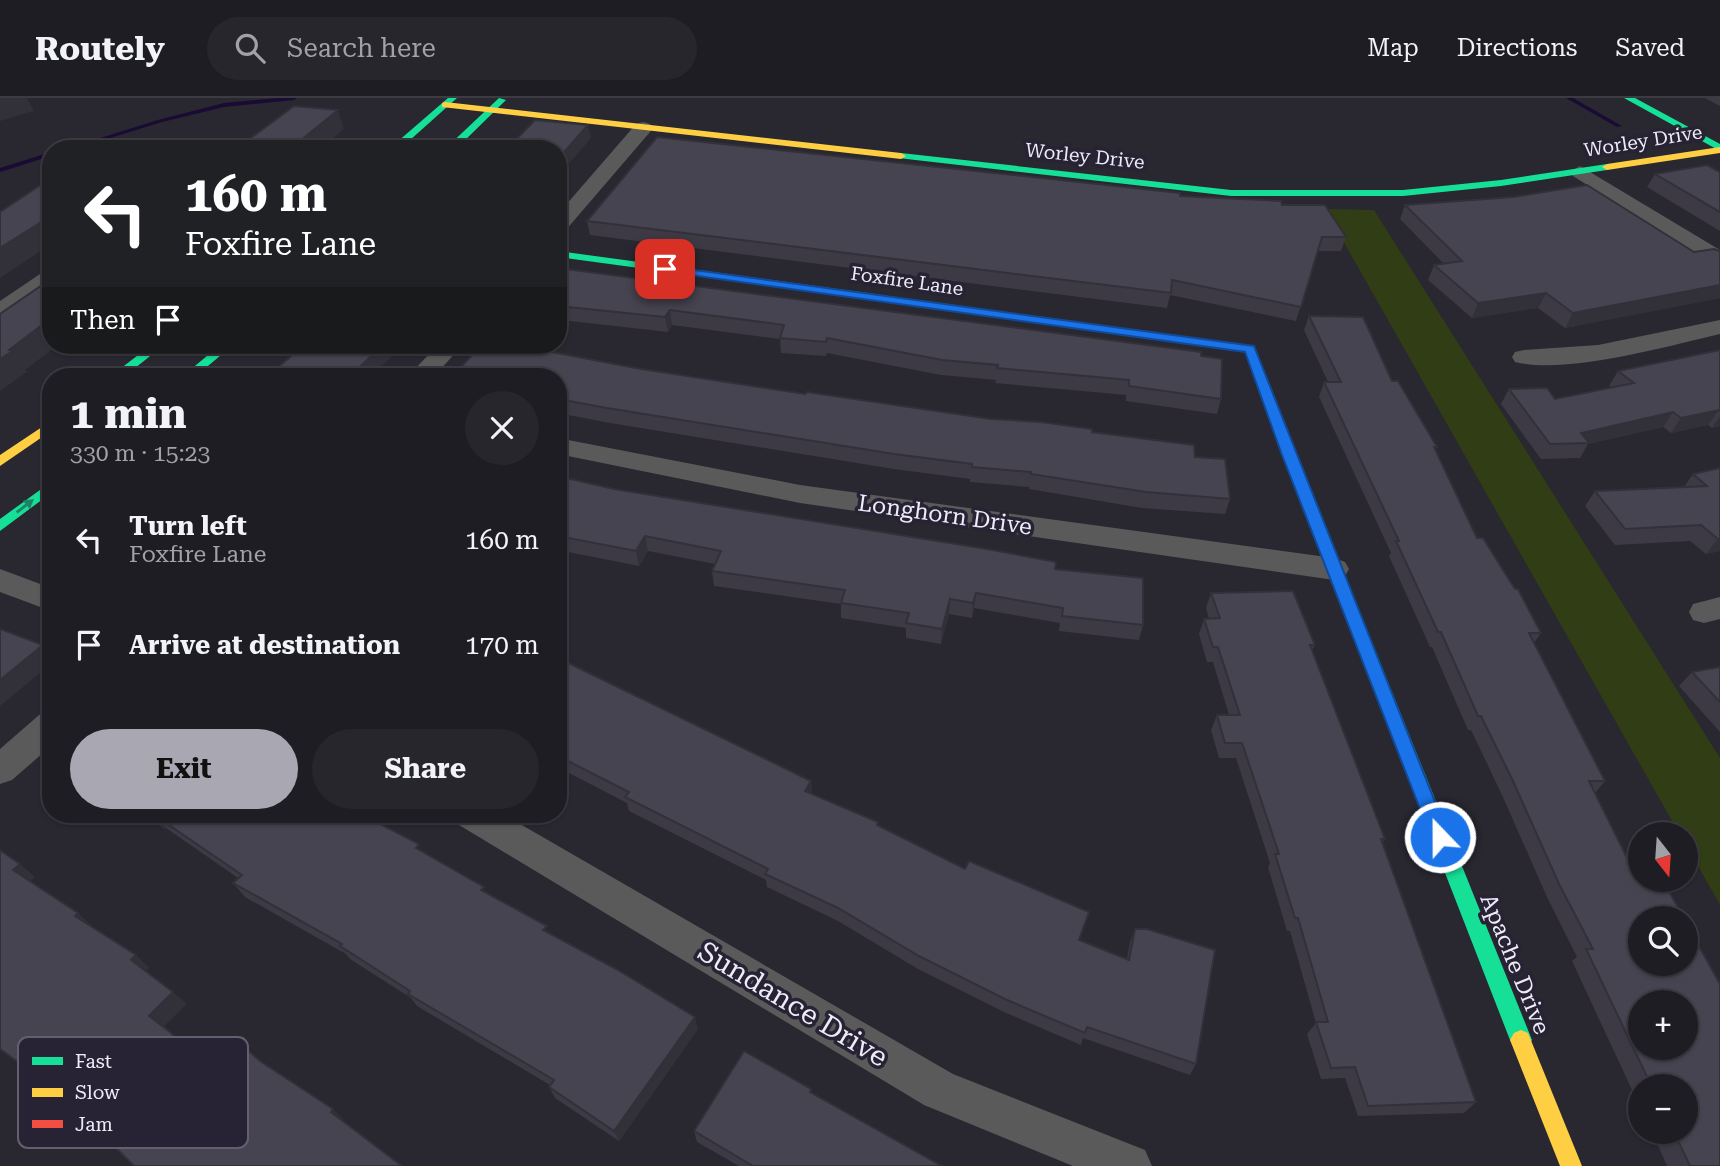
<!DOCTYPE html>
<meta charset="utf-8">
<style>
body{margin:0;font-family:"Roboto Serif",serif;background:#27262c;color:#f1f3f6;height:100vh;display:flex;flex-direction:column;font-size:26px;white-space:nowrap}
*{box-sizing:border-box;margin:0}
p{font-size:23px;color:#a1a2a6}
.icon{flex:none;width:38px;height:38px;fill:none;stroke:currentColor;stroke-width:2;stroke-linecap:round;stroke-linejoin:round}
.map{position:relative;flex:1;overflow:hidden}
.sheet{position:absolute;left:42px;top:270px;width:525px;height:455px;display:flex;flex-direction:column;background:#1f1d24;border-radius:28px;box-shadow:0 2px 5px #0004,0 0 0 2px #3c3b41}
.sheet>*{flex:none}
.hud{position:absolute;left:42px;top:42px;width:525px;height:214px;border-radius:28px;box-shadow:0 2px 5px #0004,0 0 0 2px #3c3b41;background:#202124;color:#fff;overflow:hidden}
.needle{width:46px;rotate:163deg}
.controls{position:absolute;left:1628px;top:724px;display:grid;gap:14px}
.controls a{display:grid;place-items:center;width:70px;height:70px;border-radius:50%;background:#1f1d24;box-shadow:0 2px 5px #0004,0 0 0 2px #3c3b41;font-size:35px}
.pin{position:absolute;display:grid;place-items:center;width:60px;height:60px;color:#fff;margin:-30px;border-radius:14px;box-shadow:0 4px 10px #0006}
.me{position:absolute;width:77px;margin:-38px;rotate:338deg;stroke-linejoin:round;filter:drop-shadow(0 0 5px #0008)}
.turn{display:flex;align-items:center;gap:24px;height:147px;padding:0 28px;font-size:32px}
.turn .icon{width:91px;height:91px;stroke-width:2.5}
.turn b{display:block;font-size:49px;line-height:60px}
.then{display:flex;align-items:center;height:66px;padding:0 28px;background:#0003;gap:14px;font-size:26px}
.round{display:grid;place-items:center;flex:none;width:74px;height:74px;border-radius:37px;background:#27262c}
.summary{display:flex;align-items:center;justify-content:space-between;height:119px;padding:0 28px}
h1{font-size:42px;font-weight:700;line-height:52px}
.primary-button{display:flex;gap:14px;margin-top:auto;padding:14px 28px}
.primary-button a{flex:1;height:80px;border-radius:42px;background:#a9a7b2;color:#111;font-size:28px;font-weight:700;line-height:80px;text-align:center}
.primary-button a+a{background:#27262c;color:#f1f3f6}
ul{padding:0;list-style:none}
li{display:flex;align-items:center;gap:21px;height:105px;padding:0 28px}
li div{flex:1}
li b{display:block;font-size:26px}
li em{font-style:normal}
header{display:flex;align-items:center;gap:42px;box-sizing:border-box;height:98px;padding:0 35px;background:#1f1d24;border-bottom:2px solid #3c3b41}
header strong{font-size:33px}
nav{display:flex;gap:38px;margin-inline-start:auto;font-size:24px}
.search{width:490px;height:63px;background:#27262c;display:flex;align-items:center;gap:18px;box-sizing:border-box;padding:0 24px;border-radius:38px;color:#a1a2a6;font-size:26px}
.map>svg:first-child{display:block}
.green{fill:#303d15}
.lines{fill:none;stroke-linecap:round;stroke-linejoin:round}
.stream{fill:#190b34;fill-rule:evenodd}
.street{fill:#595a59;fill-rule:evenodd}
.fast{fill:#16e098;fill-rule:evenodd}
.slow{fill:#ffcf43;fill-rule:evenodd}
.jam{fill:#f24e42;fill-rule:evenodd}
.wall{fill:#3d3a46}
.shaded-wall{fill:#323039}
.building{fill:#474451;stroke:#323039;stroke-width:2;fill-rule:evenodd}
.oneway{fill:#1e8266}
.route{fill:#1a73e8;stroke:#114b97;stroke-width:2}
.labels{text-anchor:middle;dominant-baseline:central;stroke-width:7;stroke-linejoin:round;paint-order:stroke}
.far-street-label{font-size:19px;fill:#eeecf8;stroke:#272334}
.street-label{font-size:23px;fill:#eeecf8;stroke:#272334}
.near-street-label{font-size:28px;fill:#eeecf8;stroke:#272334}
.key{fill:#272334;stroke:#635f6f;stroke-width:2}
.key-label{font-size:19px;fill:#eeecf8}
</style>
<header>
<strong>Routely</strong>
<div class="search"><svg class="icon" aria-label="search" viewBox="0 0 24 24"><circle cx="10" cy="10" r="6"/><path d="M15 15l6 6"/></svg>Search here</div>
<nav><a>Map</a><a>Directions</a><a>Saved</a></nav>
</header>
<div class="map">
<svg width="1720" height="1068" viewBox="0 0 1720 1068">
<rect width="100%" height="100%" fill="#292730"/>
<path class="green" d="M1325 111 1374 112 1720 660V807L1685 745V737H1680Z"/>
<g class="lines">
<g class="stream">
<path d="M278 0H297L294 2 224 9 162 24 75 51H65L158 22 224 5Z"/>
<path d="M1566 0H1573L1622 28 1617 29Z"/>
<path d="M51 54V58L0 74V70Z"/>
</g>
<g class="street">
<path d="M643 24 650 26 652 30 650 34 565 133 558 135V116L636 26Z"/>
<path d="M1580 68 1720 152V168L1712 166 1573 78 1570 74Z"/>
<path d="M51 172V189L8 218 0 220V203L43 174Z"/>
<path d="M1720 222V236C1668 248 1566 277 1515 264L1512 259 1515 254 1524 252 1598 247Z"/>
<path d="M438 247H463L434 278H408Z"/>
<path d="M558 340 800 387 1334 460 1345 464 1349 471 1345 478 1334 482 800 405 558 356Z"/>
<path d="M0 471 51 490V513L0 494Z"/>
<path d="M1720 499V521L1704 525 1693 522 1689 514 1693 506Z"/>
<path d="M51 614V648L12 682 0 686V651L39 617Z"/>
<path d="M454 716H503L953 976 1145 1052 1152 1068H1073L924 1007 459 727Z"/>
</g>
<g class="fast">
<path d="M448 0H457L400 51H389Z"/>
<path d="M499 0 506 2 456 51H445Z"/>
<path d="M1624 0H1635L1720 46V53Z"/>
<path d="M901 55 1231 92H1403L1501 82 1607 66 1612 69 1607 72 1501 88 1403 98H1231L898 60V56Z"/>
<path d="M558 153 991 212 997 215 991 218 558 159Z"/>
<path d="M151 247H164L125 278H111Z"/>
<path d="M220 247H233L196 278H183Z"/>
<path d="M1286 344 1293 348 1532 942 1528 949 1521 952 1514 949 1510 942 1279 348Z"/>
<path d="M51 384V395L0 433V421Z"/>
</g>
<g class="slow">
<path d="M445 4 901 55 906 58 901 61 442 9V5Z"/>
<path d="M1720 49V55L1607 72 1602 69 1607 66Z"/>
<path d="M51 323V333L0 368V357Z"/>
<path d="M1521 932 1528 935 1582 1068H1560L1510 942 1514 935Z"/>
</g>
<path class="jam" d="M991 212 1254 248 1293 348 1286 352 1279 348 1245 254 987 217V213Z"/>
</g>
<g class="wall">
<path d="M1705 0H1720V8Z"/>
<path d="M1720 74V133L1647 89 1655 76Z"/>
<path d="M1180 98 1282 107 1346 139 1341 153H1318L1296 223 1170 197 1167 210 590 137 587 123Z"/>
<path d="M1405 107 1694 154 1720 153V200L1565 230 1538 210 1472 220 1428 182 1434 167 1444 166 1400 121Z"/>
<path d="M558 170 1201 258 1221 301 1217 316 1126 303V297L995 285 996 282 941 277 827 255 826 258 781 255 780 241 672 227 668 234 561 222 558 226Z"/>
<path d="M1309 218 1392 283 1437 349 1435 352 1477 440 1541 535 1534 545 1605 683 1595 695 1720 1068H1667L1652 1034H1685V989H1640V1009L1572 863 1577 859 1547 799 1502 697 1471 632H1468L1432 549H1430L1389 458 1391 455 1319 299 1324 284H1328L1304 232Z"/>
<path d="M481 247H543L539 251 641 271 805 296 1092 334 1195 359 1230 401 1225 416 1142 410 1029 391V389L970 384V381L894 371 610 325 558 315V278Z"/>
<path d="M1720 252V328L1712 330 1708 327 1671 335 1663 329 1588 346 1580 360 1541 361 1501 306 1509 291 1555 301 1612 289 1609 288 1618 273Z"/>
<path d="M1720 370V453L1706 456 1690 443 1615 447 1585 408 1595 393 1684 389 1693 376Z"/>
<path d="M558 378 614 391 1055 471 1143 527 1139 542 1059 533 1060 525 974 510 972 520 949 516 941 546 906 540V530L841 520V506L714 488 712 473 715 466 648 453 639 468 558 452Z"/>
<path d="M1211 495 1315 547 1312 552 1385 741 1382 745 1476 1004 1464 1015 1358 1018 1345 980 1321 981 1307 936 1316 925 1290 833H1287L1268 769 1270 765 1236 660H1219L1211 632 1217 617H1229L1213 564H1207L1199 536 1204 521H1209L1206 510Z"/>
<path d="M558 549 570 566 811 683 812 696 878 724V728L1079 842 1127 861 1130 844 1135 831 1196 966 1190 977 1083 940 1081 947 1004 914 918 871 838 823 767 789 766 782 629 713 627 705 569 675 568 672 558 667Z"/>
<path d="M1720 569V634L1679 588 1692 574Z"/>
<path d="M146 716H364L365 718 698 931 619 1043 555 1000 549 989 550 987 417 908 411 900 350 861 346 856 245 799 233 785 238 780 166 730 164 731Z"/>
<path d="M811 991 812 995 942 1068H739L697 1044 694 1033Z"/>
</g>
<g class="shaded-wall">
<path d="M0 0H27L34 13 0 23Z"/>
<path d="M338 12 344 31 321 51H290Z"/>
<path d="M588 27 591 40 558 78V61Z"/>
<path d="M51 118V146L0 180V150Z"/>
<path d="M1720 187V200L1565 230 1573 215Z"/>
<path d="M1546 195 1538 210 1472 220 1478 205Z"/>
<path d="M558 210 561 222 558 226Z"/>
<path d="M670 212 672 227 668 234 665 219Z"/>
<path d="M51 220V247H58L25 272 27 274 0 293V261L9 252Z"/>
<path d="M383 247H404L371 278H350Z"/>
<path d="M528 247H543L530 264 526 249Z"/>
<path d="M1719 312 1708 327 1671 335 1681 320Z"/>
<path d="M1673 314 1663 329 1588 346 1589 345 1581 335Z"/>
<path d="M1720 318V328L1712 330Z"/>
<path d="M645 438 648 453 639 468 636 453Z"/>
<path d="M1718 441H1720V453L1706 456Z"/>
<path d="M976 495 974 510 972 520 973 505Z"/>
<path d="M950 501 949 516 941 546 942 531Z"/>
<path d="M43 547 51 556V566L0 608V582Z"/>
<path d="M566 553 570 567 558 562V559Z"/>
<path d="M811 683 812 697 805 693Z"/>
<path d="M153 716 166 730 164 731 151 717Z"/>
<path d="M20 766 35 779 28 786 13 772Z"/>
<path d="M78 815 92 828 89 831 75 818Z"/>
<path d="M136 857 149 870 145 874 131 862Z"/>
<path d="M173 894 187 906 162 930 149 918Z"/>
<path d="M695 919 698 931 619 1043 614 1033Z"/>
<path d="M170 934 184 946 218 980 205 969Z"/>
<path d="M333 1011 344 1022 342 1025 331 1014Z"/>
<path d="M84 1018 97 1032 81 1021Z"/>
</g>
<g class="building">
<path d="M294 8 338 12 290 51H236Z"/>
<path d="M535 22 588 27 558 61V51H507Z"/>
<path d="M657 39 1051 81 1180 95V98L1281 103 1282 107H1325L1346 139H1322L1301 209 1172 182 1171 195 587 123Z"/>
<path d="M98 48 124 51H95Z"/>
<path d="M1707 67 1720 74V114L1655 76Z"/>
<path d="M51 80V118L0 150V114Z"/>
<path d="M1587 87 1694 154 1714 151 1720 153V187L1573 215 1546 195 1478 205 1434 167 1462 163 1405 107 1513 99Z"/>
<path d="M558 170 1201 254V258L1222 261 1221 301 1129 288V282L997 270 998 267 942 262 827 240 826 244 780 240 784 227 670 212 665 219 558 208Z"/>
<path d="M51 181V220L9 252 13 253 0 261V216Z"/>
<path d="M1309 218 1363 219 1392 283H1398L1437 349H1434L1477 440H1483L1515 491H1518L1541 535H1529L1605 683H1589L1632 770H1640V782H1663L1684 821H1640V866H1685V823L1720 886V1068H1690L1674 1034H1685V989H1652L1586 851H1593L1559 786 1513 683 1481 618H1478L1441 534H1438L1396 443H1399L1324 284H1341ZM1640 905H1685V950H1640Z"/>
<path d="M304 247H383L350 278H268Z"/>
<path d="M481 247H528L526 249 641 271 805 296 807 294 991 321 1041 324 1092 331V334L1194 347 1195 359 1225 361 1230 401 1146 394 1031 376V374L972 369V366L894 356 607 310 558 301V278H453Z"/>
<path d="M1720 252V313L1719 312 1681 320 1673 314 1581 335 1589 345 1550 346 1509 291 1547 290 1555 301 1634 285 1618 273Z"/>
<path d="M1720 370V441H1718L1701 427 1625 431 1595 393 1707 388 1693 376Z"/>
<path d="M558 378 614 391 987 451 1056 464 1055 471 1143 480V527L1062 518 1063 510 976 495 973 505 950 501 942 531 906 525 909 515 841 505 845 492 712 473 721 453 645 438 636 453 558 438Z"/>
<path d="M1293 493 1315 547H1310L1385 741H1381L1476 1004 1368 1008 1355 969 1331 970 1316 924H1328L1298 820H1295L1275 756H1279L1242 645H1225L1217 617H1240L1218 549H1213L1204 521 1220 520 1211 495Z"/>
<path d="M0 531 43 547 0 582Z"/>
<path d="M558 549 566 553 558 559Z"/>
<path d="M558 560 811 683 805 693 878 724 877 727 965 771 969 763 1089 814 1079 842 1129 862 1135 831H1147L1215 852 1196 966 1087 929 1085 935 1007 902 919 858 838 810 765 776 768 771 625 699 629 694 564 661 566 659 558 655Z"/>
<path d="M1720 569V604L1692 574Z"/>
<path d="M153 716H361L419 746 416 750 484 789 481 792 547 828 543 832 618 872 695 919 614 1033 549 989 554 982 408 896 410 893 340 848 342 846 233 785 242 777Z"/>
<path d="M0 752 20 766 13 772 78 815 75 818 136 857 131 862 173 894 149 918 170 934 205 969 235 941 260 963 333 1011 331 1014 402 1068H134L84 1018 81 1021 30 978 33 975 0 951Z"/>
<path d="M744 953 811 991 810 994 942 1068H753L694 1033Z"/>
</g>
<defs><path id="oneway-solid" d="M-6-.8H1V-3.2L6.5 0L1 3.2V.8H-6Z" transform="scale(1.75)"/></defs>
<use class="oneway" href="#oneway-solid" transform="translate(25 408) rotate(-38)"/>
<path class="route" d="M665 168 1254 248 1449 739 1447 745 1440 747 1434 745 1431 739 1282 357 1245 254 661 173V169Z"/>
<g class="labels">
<g class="far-street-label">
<text transform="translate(1643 43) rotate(-9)">Worley Drive</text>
<text transform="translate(1085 58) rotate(6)">Worley Drive</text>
<text transform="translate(907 183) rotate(8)">Foxfire Lane</text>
</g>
<g class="street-label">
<text transform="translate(945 417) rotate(8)">Longhorn Drive</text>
<text transform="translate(1515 866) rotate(68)">Apache Drive</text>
</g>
<g class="near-street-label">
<text transform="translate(793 906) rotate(31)">Sundance Drive</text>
</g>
</g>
<rect x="18" y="939" width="230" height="111" rx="10" class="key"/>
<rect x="32" y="959" width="31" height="8" fill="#16e098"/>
<rect x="32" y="990" width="31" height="9" fill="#ffcf43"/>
<rect x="32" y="1022" width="31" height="8" fill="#f24e42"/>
<g class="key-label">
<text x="75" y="970">Fast</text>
<text x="75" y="1001">Slow</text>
<text x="75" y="1033">Jam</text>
</g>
</svg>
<div class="controls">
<a><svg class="needle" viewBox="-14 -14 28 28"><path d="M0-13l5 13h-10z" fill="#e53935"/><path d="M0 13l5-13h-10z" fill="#a1a2a6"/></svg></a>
<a><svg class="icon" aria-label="search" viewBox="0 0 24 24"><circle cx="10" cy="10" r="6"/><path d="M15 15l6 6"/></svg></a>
<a>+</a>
<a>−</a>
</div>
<div class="pin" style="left:665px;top:171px;background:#d93025"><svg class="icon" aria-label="arrive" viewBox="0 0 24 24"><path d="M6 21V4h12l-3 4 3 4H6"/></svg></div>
<svg class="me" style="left:1440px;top:739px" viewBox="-20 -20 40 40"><circle r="17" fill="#1a73e8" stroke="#fff" stroke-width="3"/><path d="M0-11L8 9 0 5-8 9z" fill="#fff"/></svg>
<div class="hud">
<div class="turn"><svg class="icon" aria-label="left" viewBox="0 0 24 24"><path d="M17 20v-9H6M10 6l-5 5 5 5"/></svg><div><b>160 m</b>Foxfire Lane</div></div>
<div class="then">Then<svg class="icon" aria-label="arrive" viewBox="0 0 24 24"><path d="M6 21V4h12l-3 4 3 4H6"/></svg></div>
</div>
<section class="sheet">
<div class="summary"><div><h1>1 min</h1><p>330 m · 15:23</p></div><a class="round"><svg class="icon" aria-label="close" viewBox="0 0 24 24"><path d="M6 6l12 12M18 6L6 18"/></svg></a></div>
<ul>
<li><svg class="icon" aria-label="left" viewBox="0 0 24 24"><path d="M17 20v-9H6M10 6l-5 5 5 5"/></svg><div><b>Turn left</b><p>Foxfire Lane</p></div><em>160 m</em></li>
<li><svg class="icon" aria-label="arrive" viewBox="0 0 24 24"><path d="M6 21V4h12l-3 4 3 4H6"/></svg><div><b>Arrive at destination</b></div><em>170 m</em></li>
</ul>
<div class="primary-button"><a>Exit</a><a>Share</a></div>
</section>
</div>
